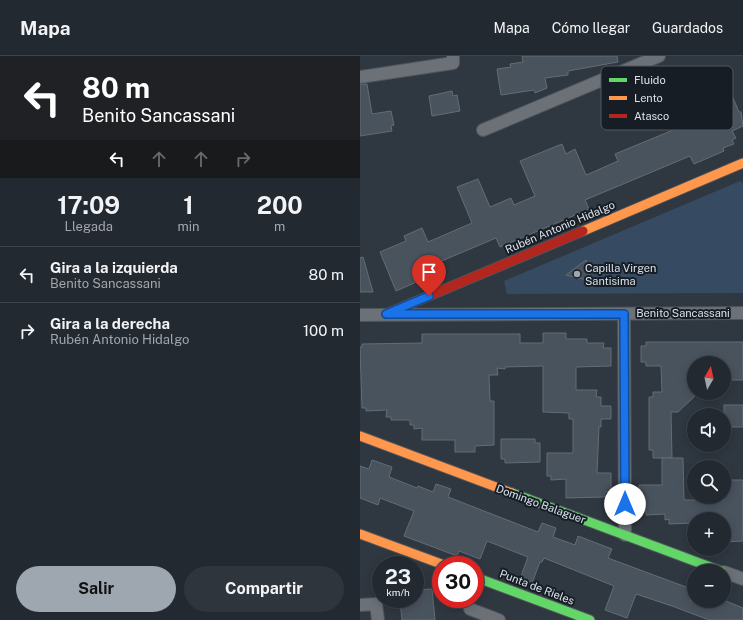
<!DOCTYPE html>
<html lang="es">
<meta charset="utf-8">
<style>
body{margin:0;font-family:"Public Sans",sans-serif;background:#2f353c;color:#f1f3f6;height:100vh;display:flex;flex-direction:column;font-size:15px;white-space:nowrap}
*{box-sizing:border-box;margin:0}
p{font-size:13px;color:#a3a6ab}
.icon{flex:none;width:22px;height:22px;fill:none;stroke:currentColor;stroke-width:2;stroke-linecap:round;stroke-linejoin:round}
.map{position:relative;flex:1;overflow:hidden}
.sheet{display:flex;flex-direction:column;background:#232930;width:360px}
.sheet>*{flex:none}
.hud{background:#202124;color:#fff;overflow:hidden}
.needle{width:26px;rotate:9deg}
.controls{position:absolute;left:327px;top:300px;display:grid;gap:8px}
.controls a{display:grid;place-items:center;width:44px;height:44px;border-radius:50%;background:#232930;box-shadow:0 2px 10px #0003,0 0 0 1px #40454c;font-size:20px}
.speed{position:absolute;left:12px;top:500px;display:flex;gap:8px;font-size:20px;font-weight:700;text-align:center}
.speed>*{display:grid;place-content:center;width:52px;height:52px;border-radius:50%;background:#232930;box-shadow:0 2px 10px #0003,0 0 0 1px #40454c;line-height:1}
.speed small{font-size:10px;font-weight:400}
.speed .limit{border:6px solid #d22;background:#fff;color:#111}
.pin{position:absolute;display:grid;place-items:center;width:34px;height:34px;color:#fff;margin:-41px -17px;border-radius:50% 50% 50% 0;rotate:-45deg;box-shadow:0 0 4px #0007}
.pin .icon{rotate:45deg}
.me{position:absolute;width:44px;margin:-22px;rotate:0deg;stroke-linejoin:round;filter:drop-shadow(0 0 3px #0008)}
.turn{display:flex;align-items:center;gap:14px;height:84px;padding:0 16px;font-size:18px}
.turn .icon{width:52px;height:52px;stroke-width:2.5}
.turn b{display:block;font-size:28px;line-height:34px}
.lanes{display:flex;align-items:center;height:38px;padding:0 16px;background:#0003;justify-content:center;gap:20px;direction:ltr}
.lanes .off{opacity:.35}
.eta{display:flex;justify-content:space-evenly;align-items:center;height:68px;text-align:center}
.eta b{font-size:24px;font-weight:700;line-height:28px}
.cta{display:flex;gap:8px;margin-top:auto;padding:8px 16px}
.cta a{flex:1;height:46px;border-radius:24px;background:#9ea6b0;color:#111;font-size:16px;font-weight:700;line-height:46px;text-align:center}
.cta a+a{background:#2f353c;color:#f1f3f6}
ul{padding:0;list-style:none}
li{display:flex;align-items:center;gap:12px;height:56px;padding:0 16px;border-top:1px solid #40454c}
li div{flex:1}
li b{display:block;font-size:15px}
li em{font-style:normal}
header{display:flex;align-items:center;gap:24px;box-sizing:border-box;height:56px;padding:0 20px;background:#232930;border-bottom:1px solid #40454c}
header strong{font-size:19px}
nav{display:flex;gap:22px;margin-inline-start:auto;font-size:14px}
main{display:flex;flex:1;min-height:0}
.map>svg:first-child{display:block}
.green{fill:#364a62}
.building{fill:#49535e;stroke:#656c73}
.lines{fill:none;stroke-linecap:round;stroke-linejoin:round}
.street-casing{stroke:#4f555d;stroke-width:14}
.fast-casing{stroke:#4f555d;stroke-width:11}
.slow-casing{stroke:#4f555d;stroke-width:11}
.jam-casing{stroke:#4f555d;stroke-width:11}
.street{stroke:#6b7177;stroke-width:12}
.fast{stroke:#63d668;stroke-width:9}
.slow{stroke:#ff974d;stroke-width:9}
.jam{stroke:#b3261e;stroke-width:9}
.route-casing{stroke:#114b97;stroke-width:10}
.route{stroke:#1a73e8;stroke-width:7}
.poi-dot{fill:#9ea6b0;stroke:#171d24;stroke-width:1.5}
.labels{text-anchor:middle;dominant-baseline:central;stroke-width:4;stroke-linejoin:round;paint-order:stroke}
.street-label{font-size:11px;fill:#dae2ec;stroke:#171d24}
.poi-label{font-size:11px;fill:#dae2ec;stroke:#171d24;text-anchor:start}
.key{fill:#171d24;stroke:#525860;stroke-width:1}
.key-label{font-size:11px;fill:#dae2ec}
</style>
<header>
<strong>Mapa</strong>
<nav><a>Mapa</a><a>Cómo llegar</a><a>Guardados</a></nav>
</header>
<main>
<section class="sheet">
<div class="hud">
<div class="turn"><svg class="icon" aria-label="left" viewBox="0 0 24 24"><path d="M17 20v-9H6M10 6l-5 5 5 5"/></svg><div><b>80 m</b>Benito Sancassani</div></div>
<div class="lanes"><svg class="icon" aria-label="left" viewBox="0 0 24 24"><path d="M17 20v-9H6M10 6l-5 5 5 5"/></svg><svg class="icon off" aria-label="ahead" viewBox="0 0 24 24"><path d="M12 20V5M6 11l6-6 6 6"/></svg><svg class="icon off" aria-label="ahead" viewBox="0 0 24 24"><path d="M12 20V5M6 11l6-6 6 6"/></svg><svg class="icon off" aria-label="right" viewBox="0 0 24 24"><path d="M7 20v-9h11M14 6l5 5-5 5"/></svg></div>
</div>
<div class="eta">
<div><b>17:09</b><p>Llegada</p></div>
<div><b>1</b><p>min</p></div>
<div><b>200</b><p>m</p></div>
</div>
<ul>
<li><svg class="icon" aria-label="left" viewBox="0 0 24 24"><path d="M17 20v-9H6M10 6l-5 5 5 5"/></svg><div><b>Gira a la izquierda</b><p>Benito Sancassani</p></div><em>80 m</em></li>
<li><svg class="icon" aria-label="right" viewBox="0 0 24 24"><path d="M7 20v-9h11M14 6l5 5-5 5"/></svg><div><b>Gira a la derecha</b><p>Rubén Antonio Hidalgo</p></div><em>100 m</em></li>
</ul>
<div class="cta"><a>Salir</a><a>Compartir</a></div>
</section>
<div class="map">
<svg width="383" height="564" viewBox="0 0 383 564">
<rect width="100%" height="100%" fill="#2f3740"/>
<path class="green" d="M380 125 383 127V237L147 238 144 225Z"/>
<g class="building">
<path d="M162 0H257L258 6 208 15V19L185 22 187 32 175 37 174 34 141 39 137 13 151 11 150 8 163 6Z"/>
<path d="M364 21 379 56H381L383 70 372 75 376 82 372 84 374 88 363 92 364 95 334 108 330 100 225 144 229 153 194 168 140 191 136 182 65 212 68 221 36 235 20 196 46 185 44 180 62 172 68 186 112 167 97 131 118 123 130 151 151 142 154 149 175 140 160 105 202 88 206 98 215 93 226 119 231 117 258 105 255 98 318 72 316 66 342 55 332 34Z"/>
<path d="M0 28H7L12 58 31 55 34 69 31 70 32 75 0 80Z"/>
<path d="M92 35 93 40 97 39 100 55 72 60 69 40Z"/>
<path d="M3 201 13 236H0V202Z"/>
<path d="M226 204 231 225 206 219Z"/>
<path d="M183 277H206V283H227V287H244L243 292H251V310L216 311V334H237L236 341H241V350H251V363H241V371H239L237 417H251V436H245V441L206 442V423L191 424V420H187V397H213V363H209V357L183 356V310L145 311V313L137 312 138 319H129L130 345H134V389L115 390V396H95V384H62V372L54 373V369H50V364H31V361H26L27 354 6 355V352H2L0 291H2V288L62 287V278H160V287H183Z"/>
<path d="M286 286H383V324H364V307H334V341L318 356H311L312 402H293V394H289V341H293V336H302L301 310H286V306H281V290H286Z"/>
<rect x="364" y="349" width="19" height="22"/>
<path d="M141 383H175V387H180V406L145 407V403H141Z"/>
<path d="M302 402H323L324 444H364V424H383V485L364 486V463H334V467L309 468V463L305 464V458L286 459V454H279V429H302Z"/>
<path d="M12 404 32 411 29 421 57 432 58 430 73 436 76 428 91 433 88 441 178 476 182 467 196 472 193 481 215 489 218 480 252 493 248 502 334 534 330 545H366L383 552V564H349L312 550 276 538 267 562 245 554 254 530 184 502 182 506H180L172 527 160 523 168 501 127 485 120 503 99 495 97 500 44 480 54 455 20 442 18 449 0 442V410L9 413Z"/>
<path d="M72 533 75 564H42L40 545 55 543V534Z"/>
</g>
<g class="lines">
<g class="street-casing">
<g id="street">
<path d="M0 21 93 7V0"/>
<path d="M123 74 299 0"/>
<path d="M264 258 265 479"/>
<path d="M0 259 383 257"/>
<path d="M364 516 383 523"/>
<path d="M0 549 16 548 18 564"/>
<path d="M110 553 139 564"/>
</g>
</g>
<g class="fast-casing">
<g id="fast">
<path d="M152 437 361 515"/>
<path d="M115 521 230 564"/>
</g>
</g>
<g class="slow-casing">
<g id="slow">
<path d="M223 175 383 107"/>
<path d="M0 380 152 437"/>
<path d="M0 478 84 509"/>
</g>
</g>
<g class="jam-casing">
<path id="jam" d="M26 258 223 175"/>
</g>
<use href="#street" class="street"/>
<use href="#fast" class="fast"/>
<use href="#slow" class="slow"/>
<use href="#jam" class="jam"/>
</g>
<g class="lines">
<g class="route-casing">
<path id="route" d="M69 240 26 258H264L265 448"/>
</g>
<use href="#route" class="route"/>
</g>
<circle class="poi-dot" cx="217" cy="218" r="4"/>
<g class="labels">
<g class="street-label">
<text transform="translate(200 171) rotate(-23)">Rubén Antonio Hidalgo</text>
<text x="323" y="257">Benito Sancassani</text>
<text transform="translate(181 448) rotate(20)">Domingo Balaguer</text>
<text transform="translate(177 531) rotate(21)">Punta de Rieles</text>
</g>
<g class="poi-label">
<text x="225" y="212">Capilla Virgen<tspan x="225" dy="13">Santisima</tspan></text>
</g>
</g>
<rect x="241" y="10" width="132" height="64" rx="6" class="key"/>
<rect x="249" y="22" width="18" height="4" fill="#63d668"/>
<rect x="249" y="40" width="18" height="4" fill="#ff974d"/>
<rect x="249" y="58" width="18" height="4" fill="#b3261e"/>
<g class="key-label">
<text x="274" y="28">Fluido</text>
<text x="274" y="46">Lento</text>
<text x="274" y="64">Atasco</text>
</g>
</svg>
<div class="controls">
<a><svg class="needle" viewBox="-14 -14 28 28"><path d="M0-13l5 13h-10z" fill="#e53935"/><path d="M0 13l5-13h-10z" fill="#a3a6ab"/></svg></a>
<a><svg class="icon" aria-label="sound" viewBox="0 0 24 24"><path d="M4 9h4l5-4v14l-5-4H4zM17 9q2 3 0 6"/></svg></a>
<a><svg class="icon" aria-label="search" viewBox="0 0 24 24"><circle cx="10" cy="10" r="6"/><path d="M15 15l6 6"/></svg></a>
<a>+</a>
<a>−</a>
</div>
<div class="speed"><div>23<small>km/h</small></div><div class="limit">30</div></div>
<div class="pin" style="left:69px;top:240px;background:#d93025"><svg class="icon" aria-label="arrive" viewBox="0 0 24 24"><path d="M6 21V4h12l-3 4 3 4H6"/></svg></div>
<svg class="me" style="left:265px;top:448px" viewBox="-20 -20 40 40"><circle r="19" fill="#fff"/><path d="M0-13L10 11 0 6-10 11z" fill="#1a73e8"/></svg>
</div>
</main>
